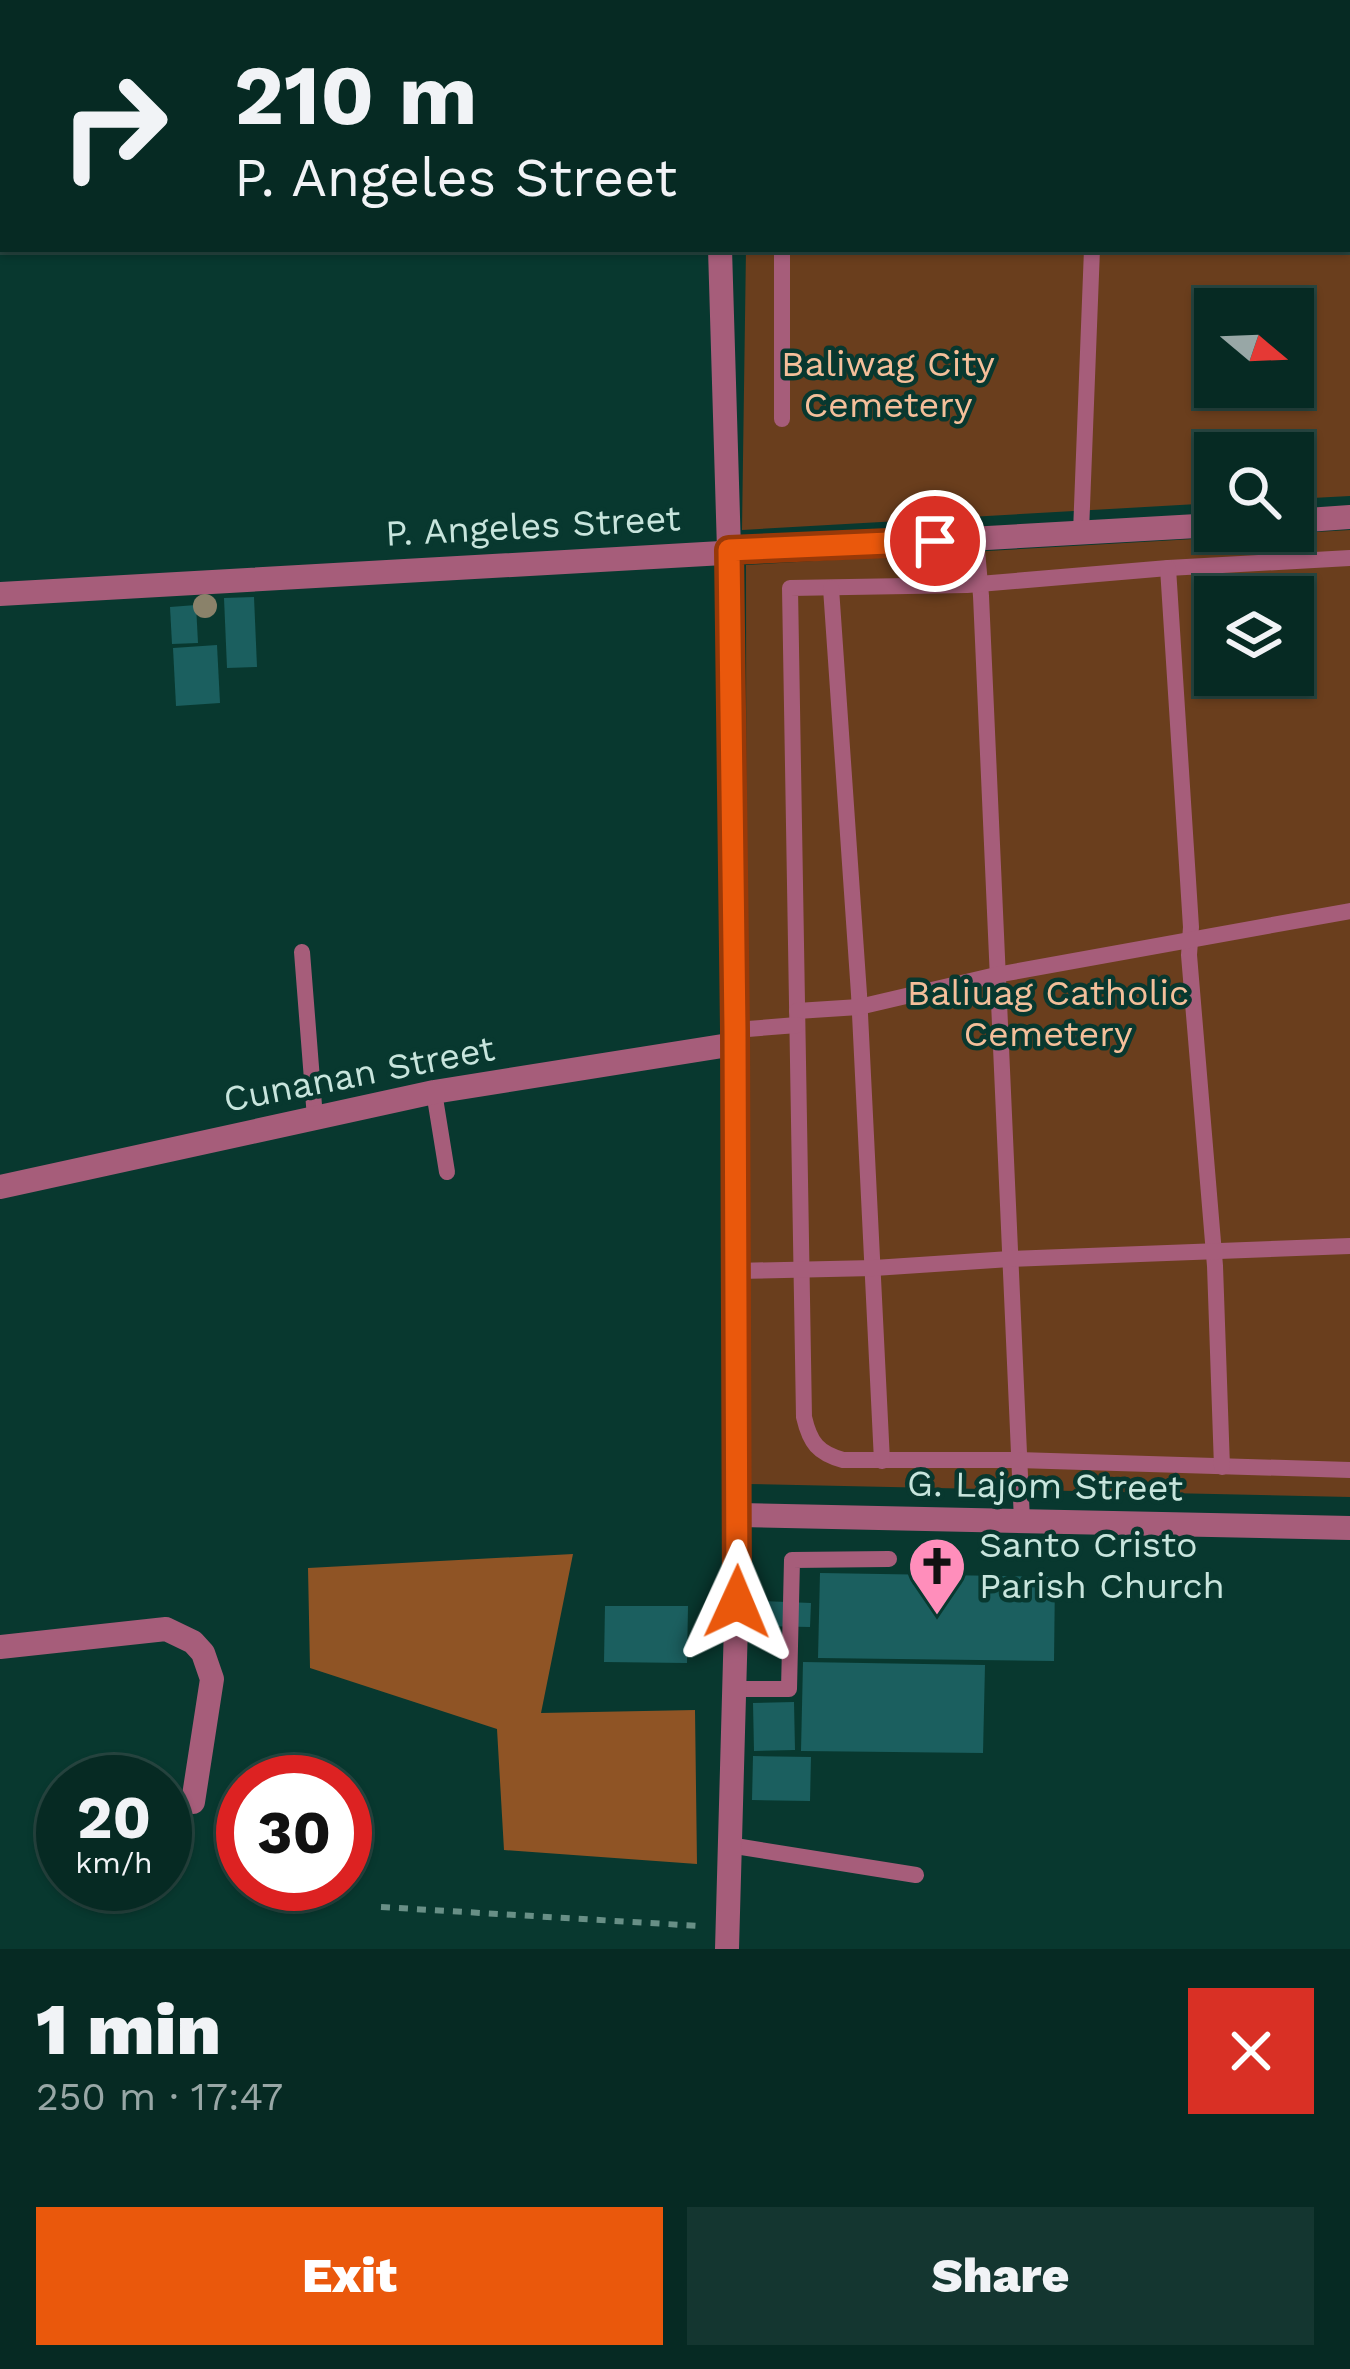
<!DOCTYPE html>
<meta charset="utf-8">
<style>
body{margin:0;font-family:"Work Sans",sans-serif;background:#143630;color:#f1f3f6;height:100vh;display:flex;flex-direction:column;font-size:45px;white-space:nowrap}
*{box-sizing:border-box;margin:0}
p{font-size:39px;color:#98a7a6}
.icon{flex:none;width:66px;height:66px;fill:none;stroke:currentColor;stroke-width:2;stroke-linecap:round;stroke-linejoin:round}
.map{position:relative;height:1949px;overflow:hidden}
.drawer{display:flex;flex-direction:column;background:#062a23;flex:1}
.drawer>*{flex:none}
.guide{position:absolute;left:0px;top:0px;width:1350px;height:252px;box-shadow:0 3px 9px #0004,0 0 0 3px #274641;background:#062a23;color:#f1f3f6;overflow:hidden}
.needle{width:78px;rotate:109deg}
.controls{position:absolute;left:1194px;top:288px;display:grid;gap:24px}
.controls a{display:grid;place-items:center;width:120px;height:120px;border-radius:0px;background:#062a23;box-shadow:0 3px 9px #0004,0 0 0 3px #274641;font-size:60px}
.speed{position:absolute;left:36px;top:1755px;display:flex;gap:24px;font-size:60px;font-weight:700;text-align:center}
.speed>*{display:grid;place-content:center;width:156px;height:156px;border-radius:50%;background:#062a23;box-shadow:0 3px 9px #0004,0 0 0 3px #274641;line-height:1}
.speed small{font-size:30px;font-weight:400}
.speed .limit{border:18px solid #d22;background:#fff;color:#111}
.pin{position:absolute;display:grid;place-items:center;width:102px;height:102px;color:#fff;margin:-51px;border:6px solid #fff;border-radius:50%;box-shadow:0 3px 12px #0007}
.me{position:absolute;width:132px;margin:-66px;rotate:1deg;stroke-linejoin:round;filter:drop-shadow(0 0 9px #0008)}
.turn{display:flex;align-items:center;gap:42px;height:252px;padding:0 36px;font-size:54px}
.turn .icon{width:156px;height:156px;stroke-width:2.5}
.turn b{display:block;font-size:84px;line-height:102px}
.round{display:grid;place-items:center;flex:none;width:126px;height:126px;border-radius:0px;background:#143630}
.head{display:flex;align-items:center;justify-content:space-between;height:204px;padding:0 36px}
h1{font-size:72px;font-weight:800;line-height:90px}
.button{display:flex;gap:24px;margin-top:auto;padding:24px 36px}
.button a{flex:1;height:138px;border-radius:0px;background:#ea580c;color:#fff;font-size:48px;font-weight:800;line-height:138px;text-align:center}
.button a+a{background:#143630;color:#f1f3f6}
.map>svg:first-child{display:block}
.green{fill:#6a3e1d;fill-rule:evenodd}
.forest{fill:#8f5425}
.building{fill:#1b5f5f}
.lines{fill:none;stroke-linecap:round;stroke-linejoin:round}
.path{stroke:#688f86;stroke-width:6;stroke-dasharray:9 9;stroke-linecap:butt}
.lane{stroke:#a65d7a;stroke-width:16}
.street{stroke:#a65d7a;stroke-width:24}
.tree{fill:#8a826a}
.route-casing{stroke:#983908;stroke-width:30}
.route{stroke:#ea580c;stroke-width:21}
.labels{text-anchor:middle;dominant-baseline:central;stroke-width:9;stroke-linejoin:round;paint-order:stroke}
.park-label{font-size:36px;fill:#f4bf9a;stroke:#08382f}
.street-label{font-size:36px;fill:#c8e5dd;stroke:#08382f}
.poi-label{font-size:36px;fill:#c8e5dd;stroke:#08382f;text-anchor:start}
</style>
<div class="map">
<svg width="1350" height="1949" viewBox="0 0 1350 1949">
<rect width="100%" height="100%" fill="#08382f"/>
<g class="green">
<path d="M749 0H1350V496L1293 499V453H1215V503L742 530 746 249H1347V3H749ZM1215 309H1293V387H1215Z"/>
<path d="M1350 530V1497L747 1484 746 565ZM1215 597H1293V675H1215Z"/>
</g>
<path class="forest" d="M573 1554 541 1713 695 1710 697 1864 504 1850 497 1729 310 1668 308 1568Z"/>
<g class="building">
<path d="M254 597 257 667 227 668 224 598Z"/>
<path d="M196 605 198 643 172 644 170 607Z"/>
<path d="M217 645 220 703 176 706 173 648Z"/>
<path d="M820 1573 1055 1577 1054 1661 818 1658Z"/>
<path d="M761 1601 811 1603 810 1627 760 1626Z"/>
<path d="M605 1606H688L687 1663 604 1662Z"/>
<path d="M803 1662 985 1665 983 1753 801 1751Z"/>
<path d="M794 1702 795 1750 754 1751 753 1703Z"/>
<path d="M753 1756 811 1757 810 1801 752 1800Z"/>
</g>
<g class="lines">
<path class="path" d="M381 1907 700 1926"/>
<g class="lane">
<path d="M1101 3 1102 0"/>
<path d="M1347 228H1350"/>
<path d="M782 249V419"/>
<path d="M1081 532 1092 249"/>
<path d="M976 539 981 596 1022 1521"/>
<path d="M1350 558 1168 568 967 585 790 588 804 1417C810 1443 818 1453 843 1460H1018L1350 1470"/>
<path d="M1168 568 1191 927 1189 955 1215 1266 1222 1467"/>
<path d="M831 588 859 994 882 1461"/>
<path d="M302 952 315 1118"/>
<path d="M797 1011 859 1007 996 975 1350 911"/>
<path d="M735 1030 797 1025"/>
<path d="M434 1092 447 1172"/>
<path d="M735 1271 874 1268 1010 1259 1350 1246"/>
<path d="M735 1689H789L792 1560 889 1559"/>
<path d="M729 1845 916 1875"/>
</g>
<g class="street">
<path d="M219 0V3"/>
<path d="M733 3V0"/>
<path d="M720 249 729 550 739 1515 727 1949"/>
<path d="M1293 521 1350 517"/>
<path d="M0 594 1215 525"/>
<path d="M0 1187 434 1092 735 1044"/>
<path d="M739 1515 1350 1528"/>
<path d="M0 1647 166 1629 193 1642 203 1653 212 1679 193 1802"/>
</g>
</g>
<circle class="tree" cx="205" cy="606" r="12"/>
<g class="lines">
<g class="route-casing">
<path id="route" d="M737 1602 735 1030 729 550 935 541"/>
</g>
<use href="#route" class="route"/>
</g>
<defs>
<g id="church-pin" transform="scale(3)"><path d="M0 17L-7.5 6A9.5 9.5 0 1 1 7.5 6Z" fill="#ff8ebb" stroke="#08382f"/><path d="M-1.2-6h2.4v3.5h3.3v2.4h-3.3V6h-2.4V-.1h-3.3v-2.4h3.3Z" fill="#111"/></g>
</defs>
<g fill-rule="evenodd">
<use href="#church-pin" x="937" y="1566"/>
</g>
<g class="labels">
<g class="park-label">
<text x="888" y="364">Baliwag City<tspan x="888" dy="41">Cemetery</tspan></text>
<text x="1048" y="993">Baliuag Catholic<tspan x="1048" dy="41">Cemetery</tspan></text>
</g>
<g class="street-label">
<text transform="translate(533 526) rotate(-3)">P. Angeles Street</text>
<text transform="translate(359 1074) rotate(-11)">Cunanan Street</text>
<text transform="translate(1045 1486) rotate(1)">G. Lajom Street</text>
</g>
<g class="poi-label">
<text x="979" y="1545">Santo Cristo<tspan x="979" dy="41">Parish Church</tspan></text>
</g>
</g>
</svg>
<div class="controls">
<a><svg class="needle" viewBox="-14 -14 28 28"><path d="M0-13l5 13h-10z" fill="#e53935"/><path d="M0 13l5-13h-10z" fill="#98a7a6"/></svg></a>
<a><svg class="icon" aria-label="search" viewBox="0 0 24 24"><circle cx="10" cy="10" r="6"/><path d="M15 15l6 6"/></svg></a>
<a><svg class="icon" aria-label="layers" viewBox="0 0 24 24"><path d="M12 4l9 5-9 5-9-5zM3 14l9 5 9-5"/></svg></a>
</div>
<div class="speed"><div>20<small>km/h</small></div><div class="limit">30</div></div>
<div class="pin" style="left:935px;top:541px;background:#d93025"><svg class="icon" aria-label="arrive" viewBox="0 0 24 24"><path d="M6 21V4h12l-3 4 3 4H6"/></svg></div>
<svg class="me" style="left:737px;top:1602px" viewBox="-20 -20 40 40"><path d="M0-17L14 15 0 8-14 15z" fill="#ea580c" stroke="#fff" stroke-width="4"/></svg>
<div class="guide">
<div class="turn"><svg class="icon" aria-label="right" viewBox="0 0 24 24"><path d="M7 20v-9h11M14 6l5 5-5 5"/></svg><div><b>210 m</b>P. Angeles Street</div></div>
</div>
</div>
<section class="drawer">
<div class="head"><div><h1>1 min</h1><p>250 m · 17:47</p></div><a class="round" style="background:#d93025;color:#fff"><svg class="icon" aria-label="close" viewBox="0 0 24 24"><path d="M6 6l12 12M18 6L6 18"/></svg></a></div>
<div class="button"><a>Exit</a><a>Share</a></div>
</section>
